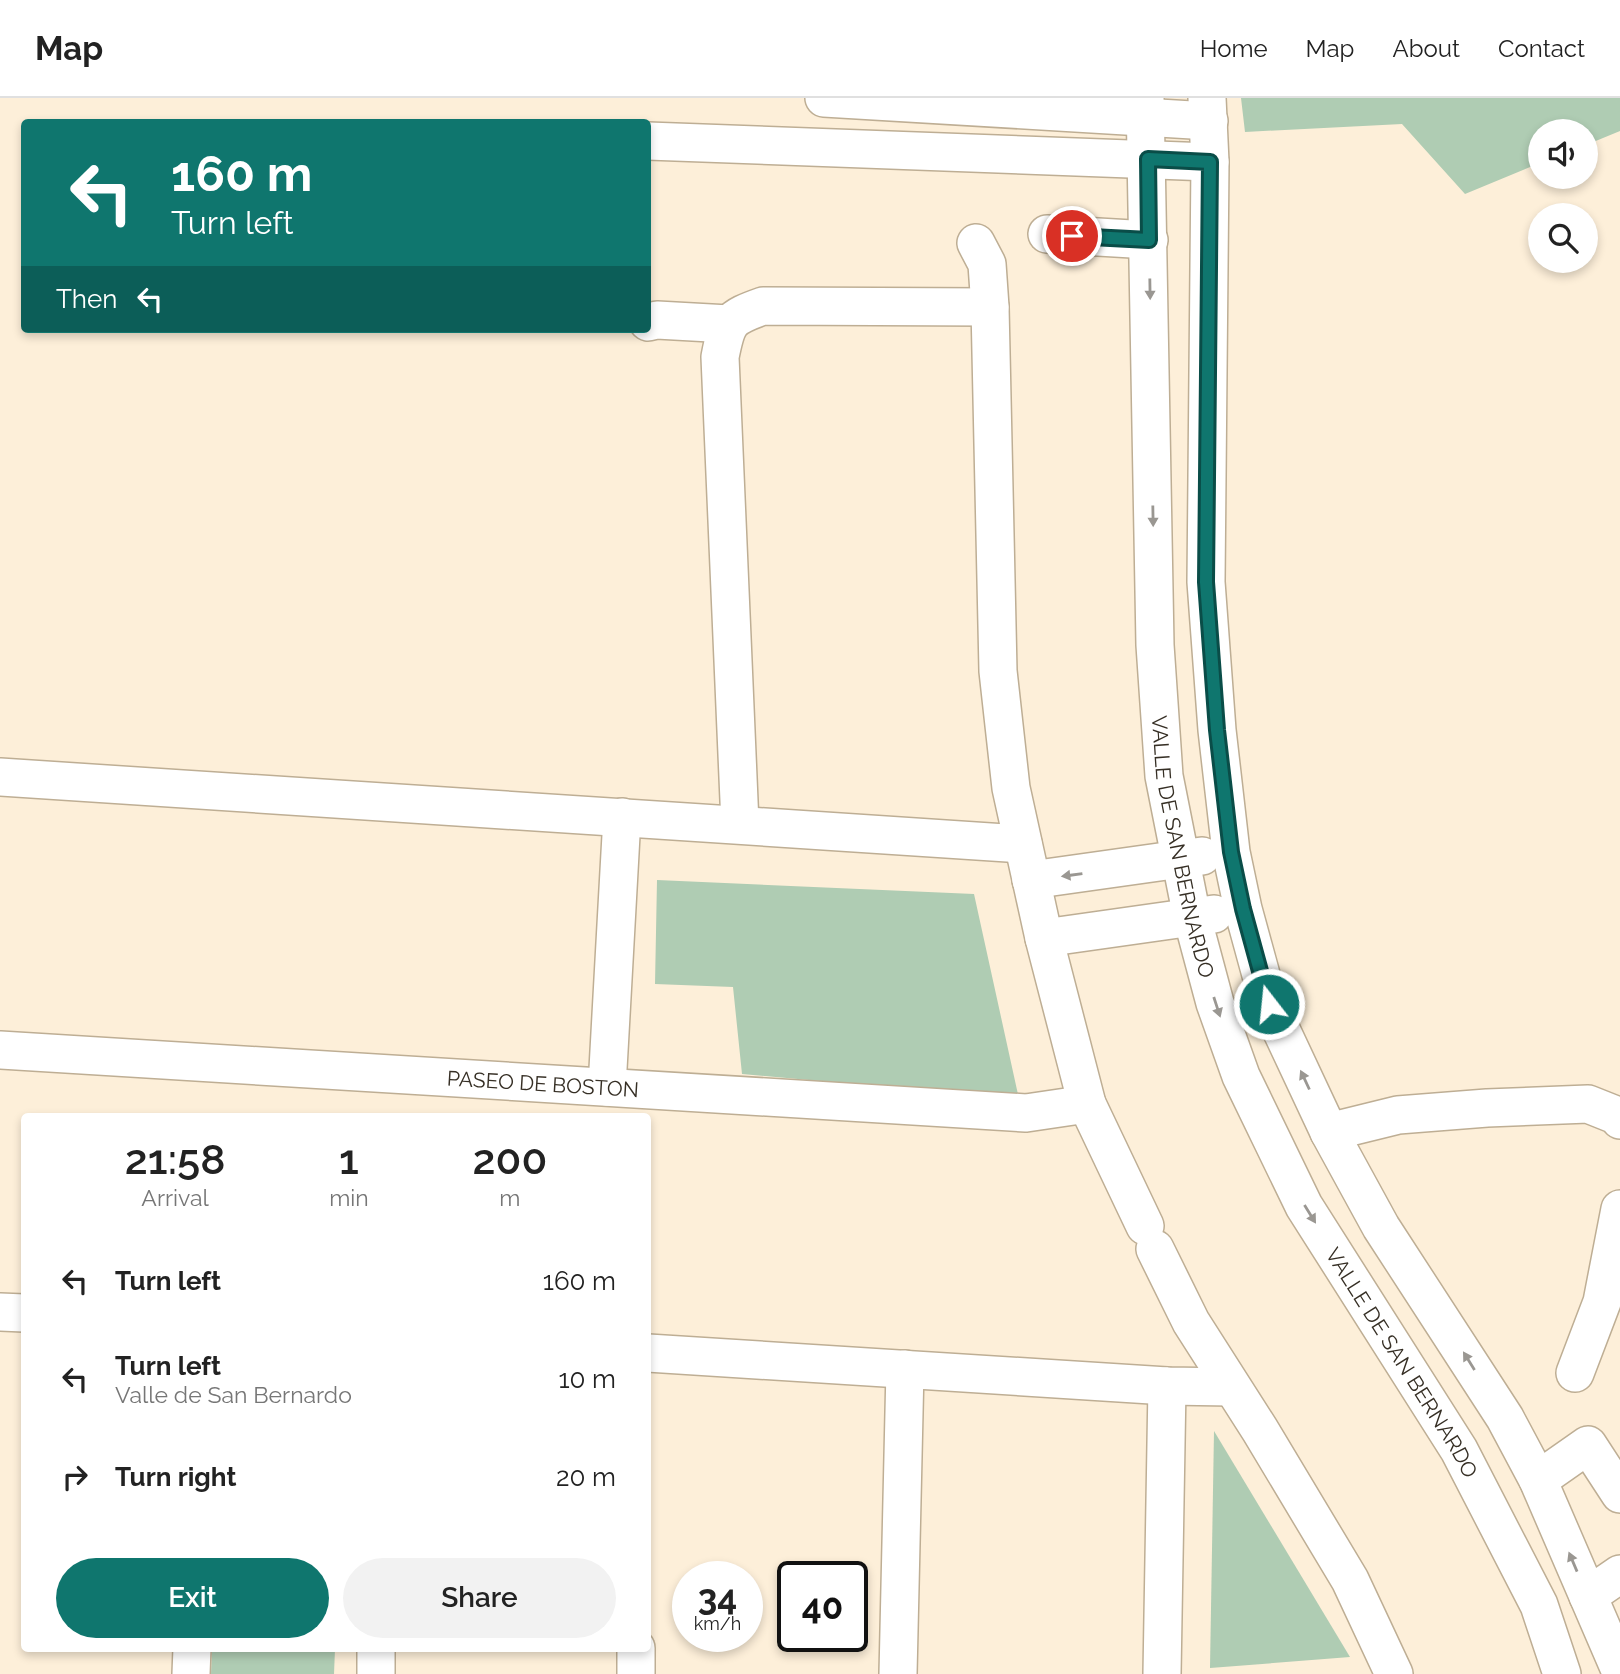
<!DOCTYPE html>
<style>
body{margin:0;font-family:Raleway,sans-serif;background:#f2f2f2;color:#222;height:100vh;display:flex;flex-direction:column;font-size:26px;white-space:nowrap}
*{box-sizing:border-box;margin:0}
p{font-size:23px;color:#767676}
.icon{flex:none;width:38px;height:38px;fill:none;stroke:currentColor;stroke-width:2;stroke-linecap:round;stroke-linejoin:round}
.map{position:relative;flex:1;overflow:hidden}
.side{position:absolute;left:21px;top:1015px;width:630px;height:539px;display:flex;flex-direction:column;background:#fff;border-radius:7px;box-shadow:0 4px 10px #0003}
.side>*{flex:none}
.guide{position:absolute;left:21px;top:21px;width:630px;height:214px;border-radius:7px;box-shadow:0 4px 10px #0003;background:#0f766e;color:#fff;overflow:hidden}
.buttons{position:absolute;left:1528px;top:21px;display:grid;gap:14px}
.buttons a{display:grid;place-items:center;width:70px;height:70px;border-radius:50%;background:#fff;box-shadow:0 4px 10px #0003;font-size:35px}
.speed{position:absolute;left:672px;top:1463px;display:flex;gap:14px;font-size:35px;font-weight:700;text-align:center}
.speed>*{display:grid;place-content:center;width:91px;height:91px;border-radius:50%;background:#fff;box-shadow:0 4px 10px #0003;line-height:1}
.speed small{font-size:18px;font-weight:400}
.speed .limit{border:4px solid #111;border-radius:10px;background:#fff;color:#111}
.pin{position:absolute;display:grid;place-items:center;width:60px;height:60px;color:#fff;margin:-30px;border:4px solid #fff;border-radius:50%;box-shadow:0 2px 7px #0007}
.me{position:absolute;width:77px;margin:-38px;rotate:344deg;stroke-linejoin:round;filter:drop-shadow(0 0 5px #0008)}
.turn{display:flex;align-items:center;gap:24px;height:147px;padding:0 35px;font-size:32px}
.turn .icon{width:91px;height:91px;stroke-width:2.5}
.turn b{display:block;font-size:49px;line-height:60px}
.then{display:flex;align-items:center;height:66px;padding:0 35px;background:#0003;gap:14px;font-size:26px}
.eta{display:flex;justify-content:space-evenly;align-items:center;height:119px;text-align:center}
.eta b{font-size:42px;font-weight:600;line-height:49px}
.button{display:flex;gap:14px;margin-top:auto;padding:14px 35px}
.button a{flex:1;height:80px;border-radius:42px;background:#0f766e;color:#fff;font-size:28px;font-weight:600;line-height:80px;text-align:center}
.button a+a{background:#f2f2f2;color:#222}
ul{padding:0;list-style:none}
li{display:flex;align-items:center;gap:21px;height:98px;padding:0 35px}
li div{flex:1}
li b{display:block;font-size:26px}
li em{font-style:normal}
header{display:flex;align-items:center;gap:42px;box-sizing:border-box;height:98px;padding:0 35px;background:#fff;border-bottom:2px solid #e0e0e0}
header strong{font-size:33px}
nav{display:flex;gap:38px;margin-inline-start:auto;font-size:24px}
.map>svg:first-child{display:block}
.green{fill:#afccb3}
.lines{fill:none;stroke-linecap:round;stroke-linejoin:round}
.minor-casing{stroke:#beae94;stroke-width:40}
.minor{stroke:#fff;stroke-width:37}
.oneway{fill:#9a9792}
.route-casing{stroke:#0a4d48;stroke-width:18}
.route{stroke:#0f766e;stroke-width:12}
.labels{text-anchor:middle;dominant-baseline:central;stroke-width:7;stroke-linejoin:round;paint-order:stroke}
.street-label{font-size:21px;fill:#362f25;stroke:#fefefe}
</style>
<header>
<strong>Map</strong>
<nav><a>Home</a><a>Map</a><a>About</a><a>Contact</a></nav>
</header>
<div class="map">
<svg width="1620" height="1576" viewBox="0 0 1620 1576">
<rect width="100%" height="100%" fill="#fdefd9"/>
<g class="green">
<path d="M1241 0H1620V33L1586 47V33H1540V65L1465 96 1402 26 1245 34Z"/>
<path d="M657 782 974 796 1019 1001 742 976 733 889 655 886Z"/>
<path d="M1214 1333 1350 1559 1210 1570Z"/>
<path d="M212 1551H335L334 1576H211Z"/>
</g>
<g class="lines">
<g class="minor-casing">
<g id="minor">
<path d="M824 0 1209 23"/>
<path id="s1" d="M1145 0 1155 547 1164 678 1192 819 1215 905 1241 978 1304 1108 1459 1352 1539 1507 1562 1576"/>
<path d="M1207 0 1210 64 1206 484 1217 632 1231 754 1243 811 1269 906 1329 1034 1381 1129 1505 1320 1538 1382 1620 1572"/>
<path d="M648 43 1210 64"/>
<path d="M1047 136 1149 142"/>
<path d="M976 145 987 166 990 209 998 573 1011 690 1044 840 1087 1006 1145 1128"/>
<path d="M648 224 657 222 729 226"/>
<path d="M0 679 1023 746"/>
<path d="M740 726 720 259C727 223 729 220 763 208L990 209"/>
<path d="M1031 782 1202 758"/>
<path d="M1044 840 1214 816"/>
<path id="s2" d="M0 952 1026 1015 1087 1006"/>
<path d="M607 989 622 719"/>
<path d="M1329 1034 1398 1017 1487 1010 1588 1006 1618 1018 1620 1022"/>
<path d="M1155 1151 1191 1224 1260 1332 1350 1482 1394 1576"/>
<path d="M0 1214 24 1215"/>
<path d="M648 1255 1167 1288 1231 1289"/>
<path d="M1575 1275 1602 1204 1620 1111"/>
<path d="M1538 1382 1588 1347 1620 1396"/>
<path d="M1588 1498 1620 1476"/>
<path d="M191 1576 192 1550"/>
<path d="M376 1576V1550"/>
<path d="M636 1576V1550"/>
<path d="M898 1576 905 1271"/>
<path d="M1162 1576 1167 1288"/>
</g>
</g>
<use href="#minor" class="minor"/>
</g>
<defs><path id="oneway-solid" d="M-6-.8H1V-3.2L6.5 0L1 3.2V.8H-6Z" transform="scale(1.75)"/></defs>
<g class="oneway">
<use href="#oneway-solid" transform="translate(1150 191) rotate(89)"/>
<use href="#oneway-solid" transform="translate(1153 418) rotate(89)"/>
<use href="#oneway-solid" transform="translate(1072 777) rotate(172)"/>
<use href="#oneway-solid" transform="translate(1217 909) rotate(72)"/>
<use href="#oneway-solid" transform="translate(1305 982) rotate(-115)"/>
<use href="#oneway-solid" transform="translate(1310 1116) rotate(58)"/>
<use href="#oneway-solid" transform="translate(1469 1263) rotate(-122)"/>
<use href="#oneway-solid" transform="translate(1573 1464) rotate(-113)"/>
</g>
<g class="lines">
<g class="route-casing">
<path id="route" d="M1072 138 1149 142 1148 61 1210 64 1206 484 1217 632 1231 754 1243 811 1269 906"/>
</g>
<use href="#route" class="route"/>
</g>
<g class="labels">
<g class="street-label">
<text stroke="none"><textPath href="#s1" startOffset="751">VALLE DE SAN BERNARDO</textPath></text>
<text stroke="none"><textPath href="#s2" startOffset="544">PASEO DE BOSTON</textPath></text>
<text stroke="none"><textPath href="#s1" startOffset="1318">VALLE DE SAN BERNARDO</textPath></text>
</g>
</g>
</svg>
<div class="buttons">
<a><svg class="icon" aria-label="sound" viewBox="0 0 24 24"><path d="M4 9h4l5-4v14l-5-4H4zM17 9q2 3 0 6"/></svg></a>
<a><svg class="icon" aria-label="search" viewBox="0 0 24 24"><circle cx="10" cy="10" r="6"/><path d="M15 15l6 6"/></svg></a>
</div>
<div class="speed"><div>34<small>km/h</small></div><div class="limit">40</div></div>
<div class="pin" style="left:1072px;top:138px;background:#d93025"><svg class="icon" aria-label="arrive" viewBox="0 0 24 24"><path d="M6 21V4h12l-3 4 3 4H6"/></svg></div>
<svg class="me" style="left:1269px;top:906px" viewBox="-20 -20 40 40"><circle r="17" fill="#0f766e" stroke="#fff" stroke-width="3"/><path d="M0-11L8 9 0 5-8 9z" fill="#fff"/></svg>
<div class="guide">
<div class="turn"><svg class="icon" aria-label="left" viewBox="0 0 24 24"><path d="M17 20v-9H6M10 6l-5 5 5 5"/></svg><div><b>160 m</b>Turn left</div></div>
<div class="then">Then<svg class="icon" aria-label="left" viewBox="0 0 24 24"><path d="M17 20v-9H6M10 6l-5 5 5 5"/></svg></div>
</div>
<section class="side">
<div class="eta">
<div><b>21:58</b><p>Arrival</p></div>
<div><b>1</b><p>min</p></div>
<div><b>200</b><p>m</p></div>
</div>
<ul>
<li><svg class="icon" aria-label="left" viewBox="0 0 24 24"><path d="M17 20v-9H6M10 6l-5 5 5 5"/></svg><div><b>Turn left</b></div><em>160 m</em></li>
<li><svg class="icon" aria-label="left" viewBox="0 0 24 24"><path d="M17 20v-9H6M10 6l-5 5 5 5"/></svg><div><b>Turn left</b><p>Valle de San Bernardo</p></div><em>10 m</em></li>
<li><svg class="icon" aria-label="right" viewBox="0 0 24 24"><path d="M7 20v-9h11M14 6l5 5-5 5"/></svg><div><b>Turn right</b></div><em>20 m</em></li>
</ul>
<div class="button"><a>Exit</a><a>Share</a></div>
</section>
</div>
